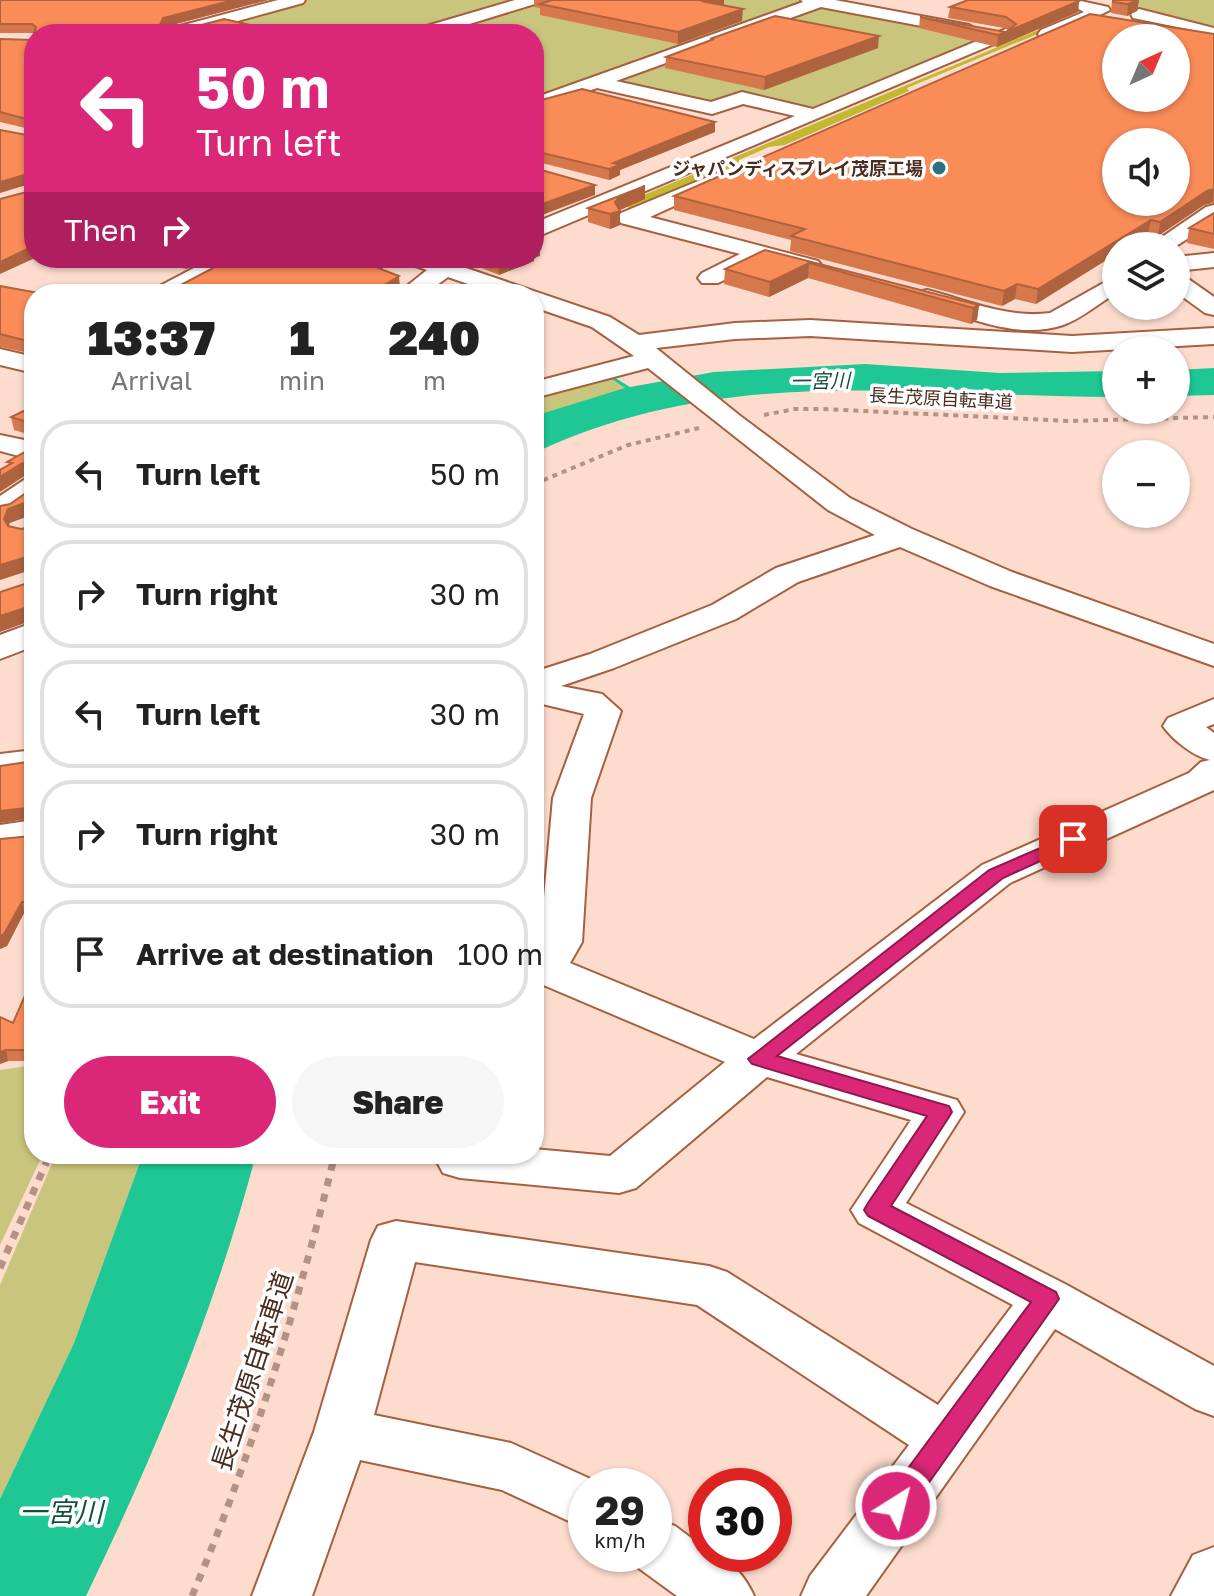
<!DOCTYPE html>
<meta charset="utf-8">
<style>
body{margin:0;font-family:"Golos Text","Noto Sans JP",sans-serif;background:#f6f6f6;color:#222;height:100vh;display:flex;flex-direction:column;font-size:30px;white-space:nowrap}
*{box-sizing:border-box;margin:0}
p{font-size:26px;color:#767676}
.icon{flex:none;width:44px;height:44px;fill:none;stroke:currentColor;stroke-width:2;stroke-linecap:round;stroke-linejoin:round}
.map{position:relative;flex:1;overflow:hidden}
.panel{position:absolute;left:24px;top:284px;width:520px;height:880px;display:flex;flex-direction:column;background:#fff;border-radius:32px;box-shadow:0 2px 6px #0004}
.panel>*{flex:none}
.banner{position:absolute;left:24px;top:24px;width:520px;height:244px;border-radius:32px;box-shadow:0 2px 6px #0004;background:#db2777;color:#fff;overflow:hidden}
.needle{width:52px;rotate:44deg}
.buttons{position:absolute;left:1102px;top:24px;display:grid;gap:16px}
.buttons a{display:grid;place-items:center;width:88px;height:88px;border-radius:50%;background:#fff;box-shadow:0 2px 6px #0004;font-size:40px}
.speed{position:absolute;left:568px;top:1468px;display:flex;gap:16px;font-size:40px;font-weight:700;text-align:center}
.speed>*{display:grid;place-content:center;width:104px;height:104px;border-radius:50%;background:#fff;box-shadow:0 2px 6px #0004;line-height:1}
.speed small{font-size:20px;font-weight:400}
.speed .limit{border:12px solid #d22;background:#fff;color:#111}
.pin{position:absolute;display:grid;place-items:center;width:68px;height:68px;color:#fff;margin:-34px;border-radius:16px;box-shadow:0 4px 12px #0006}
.me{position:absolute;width:88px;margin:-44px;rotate:36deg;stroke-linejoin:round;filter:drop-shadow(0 0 6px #0008)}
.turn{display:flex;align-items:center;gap:28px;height:168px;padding:0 40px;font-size:36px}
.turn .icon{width:104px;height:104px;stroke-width:2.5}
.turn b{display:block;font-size:56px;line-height:68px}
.then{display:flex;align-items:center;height:76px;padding:0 40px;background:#0003;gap:16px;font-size:30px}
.eta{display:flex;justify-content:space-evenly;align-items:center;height:136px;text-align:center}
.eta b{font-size:48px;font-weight:800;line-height:56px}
.action{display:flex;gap:16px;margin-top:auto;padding:16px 40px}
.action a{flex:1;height:92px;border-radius:48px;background:#db2777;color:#fff;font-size:32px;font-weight:800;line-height:92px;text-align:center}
.action a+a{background:#f6f6f6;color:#222}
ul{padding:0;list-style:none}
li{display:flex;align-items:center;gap:24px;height:108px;margin:0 16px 12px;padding:0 24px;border:4px solid #e0e0e0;border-radius:32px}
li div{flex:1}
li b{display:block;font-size:30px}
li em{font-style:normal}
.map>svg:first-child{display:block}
.green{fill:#cac57c}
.forest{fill:#c3b930}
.water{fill:#1ec793}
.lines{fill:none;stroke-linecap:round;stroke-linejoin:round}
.minor-casing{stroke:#a7603f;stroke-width:4}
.path-far1{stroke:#b29284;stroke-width:4;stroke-dasharray:5 5;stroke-linecap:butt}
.path{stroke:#b29284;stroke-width:7;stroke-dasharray:8 8;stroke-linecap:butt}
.minor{fill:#fff;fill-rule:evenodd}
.wall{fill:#d7784c}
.shaded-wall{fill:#af623e}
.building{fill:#fa8c58;stroke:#af623e;stroke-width:2;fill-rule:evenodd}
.route{fill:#db2777;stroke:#8e194d;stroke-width:2}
.poi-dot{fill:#316e84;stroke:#fff;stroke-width:3}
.labels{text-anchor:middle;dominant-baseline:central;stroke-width:7;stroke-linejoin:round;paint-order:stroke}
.far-poi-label{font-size:18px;font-weight:bold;fill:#4b2c1e;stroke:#fff;text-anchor:end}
.far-street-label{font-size:18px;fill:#4b2c1e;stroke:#fff}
.far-water-label{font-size:20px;font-style:italic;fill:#14513b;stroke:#fff}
.near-street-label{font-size:26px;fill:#4b2c1e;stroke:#fff}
.near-water-label{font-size:28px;font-style:italic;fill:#14513b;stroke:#fff}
</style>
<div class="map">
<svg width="1214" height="1596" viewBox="0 0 1214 1596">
<rect width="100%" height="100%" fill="#fddcce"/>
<g class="green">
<path d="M304 0H523L409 34H286L234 22Z"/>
<path d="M539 0H798L809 2 548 95 534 92V34H427Z"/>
<path d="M1123 0H1214V29L1141 9Z"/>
<path d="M819 6 989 36 807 111 736 95 708 105 605 82Z"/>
<path d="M606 375 626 388 534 416V394Z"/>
<path d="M34 1065V1154H43L0 1245V1070Z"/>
<path d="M56 1154H143L74 1343 0 1499V1285Z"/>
</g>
<path class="forest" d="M1079 13 1086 14 907 88 909 91 785 145 769 147 739 160 740 164 632 209 622 204Z"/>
<g class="water">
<path d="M865 364 1000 373 1116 371V397C911 397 729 362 534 453V416L625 388 606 375 609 374 630 387 714 372Z"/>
<path d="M1214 368V395L1176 396V370Z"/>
<path d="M143 1154H256C216 1307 155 1454 86 1596H0V1499L74 1343Z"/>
</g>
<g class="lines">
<g class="minor-casing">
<g id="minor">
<path d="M278 0H305L303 3 190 34H162L165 30Z"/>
<path d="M515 0H540L538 3 437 34H410L413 30Z"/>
<path d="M801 0H835L969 25 977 30 969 35 821 7 616 81 711 102 742 92 813 109 1025 21H1037L1039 25 534 238V223L795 116 743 104 712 114 597 88 534 110V98L803 2Z"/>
<path d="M1081 1 1108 7 1110 10 1053 38H1041L1038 34 1041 30 1084 12 1073 6Z"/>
<path d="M1139 9 1214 28V39L1192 30 1133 18 1131 14Z"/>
<path d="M720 172 731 178 727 182 650 217 818 261 822 266 818 271 810 273 763 261 718 283H702L698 278 702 273 740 254 621 223 618 218 621 213Z"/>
<path d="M1214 205V222L1176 246H1149L1206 207Z"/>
<path d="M1214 253V267L1176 271V257Z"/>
<path d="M213 258H243L239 263 181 294H151L154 289Z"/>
<path d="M403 258H472L474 261 466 268 610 317 639 335 735 323 810 320 1072 336 1214 328V344L1072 352 810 336 735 339 656 348 739 415 850 498 912 529 1012 572 1214 644V666L990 586 900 547 798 582 736 619 614 668 561 686 602 694 621 711 591 798 582 942 570 963 754 1039 982 865 1189 773 1201 762 1210 760C1193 756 1173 740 1163 726L1168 718 1214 699V724L1206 727 1214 733V790L1010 883 796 1054 957 1100 964 1112 906 1203 1065 1284 1214 1366V1416L1195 1409 1055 1329 866 1596H801L810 1576 909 1445 697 1305 415 1262 374 1415 511 1443 606 1486H586V1529L502 1490 360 1460 312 1596H252L314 1432 371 1240 378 1226 396 1221 709 1266 727 1272 938 1405 1013 1305 859 1223 851 1210 911 1120 767 1077 636 1188 619 1193 460 1178 443 1173 436 1160 438 1154H534V1149L610 1156 725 1062 534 981V951L540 942 553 798 584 714 534 702V672L590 654 712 605 776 568 875 535 828 510 648 368 534 398V382L634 356 592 327 534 307V294H497L448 277 425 294H397L427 270 407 263Z"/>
<path d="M1176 274 1184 276 1214 297V315L1205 313 1176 292Z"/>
<path d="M1116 276V293C1099 303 1081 319 1063 325 1017 341 962 315 918 302L915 297 918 292 927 290C967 300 1008 319 1050 313Z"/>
<path d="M0 349 34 357V373L0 365Z"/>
<path d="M0 435 34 442V460L0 451Z"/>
<path d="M34 477V499L11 515 0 518V496L24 480Z"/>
<path d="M24 626H34V646L0 659V635Z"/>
<path d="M34 750V772L0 776V754Z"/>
<path d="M34 820V844L0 849V825Z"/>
<path d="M654 1519 675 1526 706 1549V1554C728 1554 746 1578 754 1596H677L633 1564 629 1554H654Z"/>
<path d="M1214 1547V1596H1171L1193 1555Z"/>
</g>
</g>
<g class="path-far1">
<path d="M764 415 795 409H823L1070 421 1214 417"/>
<path d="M534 484 628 445 699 428"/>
</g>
<g class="path">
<path d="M0 1268 50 1154"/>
<path d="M192 1596C253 1452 298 1305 335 1154"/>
</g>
<use href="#minor" class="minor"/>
</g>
<g class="wall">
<path d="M0 0H268L164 27 34 34V130L0 122V39L32 40 34 33H0Z"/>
<path d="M534 0H724V5H722L742 21 678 44 540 15V8L534 7Z"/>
<path d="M1112 0H1139L1137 11 1127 16 1111 13Z"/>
<path d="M1079 1 1078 12 997 47 919 28 920 17 1006 32 1008 30 1004 28 948 18 950 7Z"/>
<path d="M1214 34V203L1204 205 1158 236 1148 234 1129 246H1116V254L1036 304 1015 299 1002 306 790 251 791 240 674 210V196Z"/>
<path d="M710 39 878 48 764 90 665 68 666 57 710 41Z"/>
<path d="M534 102 715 132 620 170V175L609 180 534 161Z"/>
<path d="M645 199 620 210V225L610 229 588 222V208Z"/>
<path d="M1214 213V249L1187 243 1189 228Z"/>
<path d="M765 250 979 305 977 320 971 324 808 278 769 297 724 284 725 269Z"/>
<path d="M540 256 534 258V261L499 275 474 265 473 258H534Z"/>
<path d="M146 258H207L186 269 146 262Z"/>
<path d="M0 286 34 294V354L0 347Z"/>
<path d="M34 406V436L14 430 11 417Z"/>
<path d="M32 836 34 914 24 913 7 946 0 949V839Z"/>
<path d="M34 975V1061H8L0 1064 13 1023Z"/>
</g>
<g class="shaded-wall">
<path d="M234 0H268L164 27H159L163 18Z"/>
<path d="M705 0H724V5L701 12V1Z"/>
<path d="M1139 0 1137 11 1127 16 1128 4Z"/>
<path d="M1079 1 1078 12 997 47 998 35Z"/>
<path d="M743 9 742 21 678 44V32Z"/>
<path d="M879 36 878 48 764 90 765 77Z"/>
<path d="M715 122V132L620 170V175L609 180V169L613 163Z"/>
<path d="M31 173 33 183 0 193V182Z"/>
<path d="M595 185V195L534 218V207Z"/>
<path d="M645 186V199L620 210V225L610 229V214L615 202 620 196Z"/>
<path d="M1214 189 1213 202 1204 205 1158 236 1160 222 1207 191Z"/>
<path d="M1151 220 1148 234 1129 246H1116V254L1036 304 1038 289Z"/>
<path d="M540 244V256L534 258V261L499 275 498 263 511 258H534V247Z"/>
<path d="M34 246 35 258 0 274V262Z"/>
<path d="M185 258H207L186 269Z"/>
<path d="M381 258H386L379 280 378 268Z"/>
<path d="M809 263 808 278 769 297 770 282Z"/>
<path d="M399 276 400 288 390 294H370Z"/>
<path d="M1017 284 1015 299 1002 306 1004 291Z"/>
<path d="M979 305 977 320 971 324 973 308Z"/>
<path d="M33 461 34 475 23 477 0 492V477L21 464Z"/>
<path d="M33 500 34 514 10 523 6 532 4 519 8 509Z"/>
<path d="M33 555 34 569 0 580V565Z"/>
<path d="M34 602V618L25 623 0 632V616Z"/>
<path d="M34 807V818L0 823V811Z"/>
<path d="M34 844V914L31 902Z"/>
<path d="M22 902 24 913 7 946 0 949V936Z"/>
<path d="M6 1050 8 1061 0 1064V1052Z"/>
</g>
<g class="building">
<path d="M0 0H234L163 18 159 27 190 28 224 19 290 34H34V121L0 112V39L32 40 36 27 32 24H0Z"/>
<path d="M552 0H705L701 1 743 9 678 32 540 4Z"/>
<path d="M968 0H1079V1L1006 32 1016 24 1006 17 950 7Z"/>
<path d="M1113 0H1138L1128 4 1113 2Z"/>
<path d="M1090 14 1214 34V189L1207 191 1160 222 1151 220 1038 289 1017 284 1004 291 791 236 805 229 674 196ZM1116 38H1176V98H1116ZM1116 142H1176V202H1116Z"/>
<path d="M775 16 879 36 765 77 666 57 714 39H710Z"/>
<path d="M920 17 1006 32 998 35Z"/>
<path d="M582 89 715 122 613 163 620 165 609 169 534 151V102Z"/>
<path d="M0 130 32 136 34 134V174L31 173 0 182Z"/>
<path d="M534 168 595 185 534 207Z"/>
<path d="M645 186 620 196 615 202 620 211 610 214 588 208Z"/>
<path d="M34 190V246L0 262V199Z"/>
<path d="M1214 213V234L1189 228Z"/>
<path d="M765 250 979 305 973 308 809 263 770 282 725 269Z"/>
<path d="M232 258H381L378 268 399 276 370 294H148L164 285H181Z"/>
<path d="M484 258H511L498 263Z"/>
<path d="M0 286 44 294H34V348L32 342 0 334Z"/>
<path d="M34 406V424L11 417Z"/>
<path d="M34 447V602L22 609 0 616V592L34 581 33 555 0 565V506L10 504 33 488V461L21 464 0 477V470L12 463 7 462ZM33 500 34 526 21 529 8 526 4 519 8 509Z"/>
<path d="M34 761V819V807L0 811V766Z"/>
<path d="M34 833 31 902H22L4 934 0 936V839L32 836Z"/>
<path d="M34 975 33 1050H6L0 1052V1017L13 1023Z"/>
</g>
<path class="route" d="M1073 834 1083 839 1080 843 1003 878 777 1056 949 1106 952 1112 949 1117 891 1206 1056 1292 1059 1299 906 1515 896 1518 886 1515 882 1506 886 1498 1031 1302 868 1216 864 1210 868 1203 927 1116 752 1064 748 1059 989 870Z"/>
<circle class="poi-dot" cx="939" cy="168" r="8"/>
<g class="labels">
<g class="far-poi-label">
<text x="923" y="168">ジャパンディスプレイ茂原工場</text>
</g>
<g class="far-street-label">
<text transform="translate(941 398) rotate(3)">長生茂原自転車道</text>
</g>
<g class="far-water-label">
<text transform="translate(820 380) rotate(-1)">一宮川</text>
</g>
<g class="near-street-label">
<text transform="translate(252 1371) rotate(-72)">長生茂原自転車道</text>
</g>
<g class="near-water-label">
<text x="61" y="1511">一宮川</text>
</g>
</g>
</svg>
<div class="buttons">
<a><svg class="needle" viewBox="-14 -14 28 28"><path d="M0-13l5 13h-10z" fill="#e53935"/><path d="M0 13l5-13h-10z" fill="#767676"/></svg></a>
<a><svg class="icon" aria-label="sound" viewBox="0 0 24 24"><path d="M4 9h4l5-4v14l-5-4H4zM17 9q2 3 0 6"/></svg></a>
<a><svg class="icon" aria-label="layers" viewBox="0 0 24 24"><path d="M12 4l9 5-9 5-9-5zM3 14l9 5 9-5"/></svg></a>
<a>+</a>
<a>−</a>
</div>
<div class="speed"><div>29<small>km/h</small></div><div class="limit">30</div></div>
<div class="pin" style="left:1073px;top:839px;background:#d93025"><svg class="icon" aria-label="arrive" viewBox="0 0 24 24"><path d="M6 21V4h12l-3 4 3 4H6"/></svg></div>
<svg class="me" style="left:896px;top:1506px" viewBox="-20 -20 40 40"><circle r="17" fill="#db2777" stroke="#fff" stroke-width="3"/><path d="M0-11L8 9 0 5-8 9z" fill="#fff"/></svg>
<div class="banner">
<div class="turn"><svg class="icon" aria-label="left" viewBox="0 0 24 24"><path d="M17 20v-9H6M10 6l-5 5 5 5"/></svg><div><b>50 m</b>Turn left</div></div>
<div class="then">Then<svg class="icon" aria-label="right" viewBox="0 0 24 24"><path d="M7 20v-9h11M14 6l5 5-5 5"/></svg></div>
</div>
<section class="panel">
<div class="eta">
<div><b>13:37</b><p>Arrival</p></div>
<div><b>1</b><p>min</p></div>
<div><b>240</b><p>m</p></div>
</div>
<ul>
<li><svg class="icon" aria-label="left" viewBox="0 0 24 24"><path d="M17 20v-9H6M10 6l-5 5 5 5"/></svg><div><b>Turn left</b></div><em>50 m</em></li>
<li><svg class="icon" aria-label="right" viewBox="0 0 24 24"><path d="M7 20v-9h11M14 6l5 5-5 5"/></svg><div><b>Turn right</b></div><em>30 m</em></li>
<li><svg class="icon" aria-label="left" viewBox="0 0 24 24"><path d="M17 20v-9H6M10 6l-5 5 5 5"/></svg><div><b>Turn left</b></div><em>30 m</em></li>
<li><svg class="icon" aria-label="right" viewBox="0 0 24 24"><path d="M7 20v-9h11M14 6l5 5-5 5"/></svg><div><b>Turn right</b></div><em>30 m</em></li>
<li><svg class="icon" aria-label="arrive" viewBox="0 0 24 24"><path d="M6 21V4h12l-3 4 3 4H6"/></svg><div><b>Arrive at destination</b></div><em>100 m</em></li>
</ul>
<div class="action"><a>Exit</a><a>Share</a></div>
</section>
</div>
